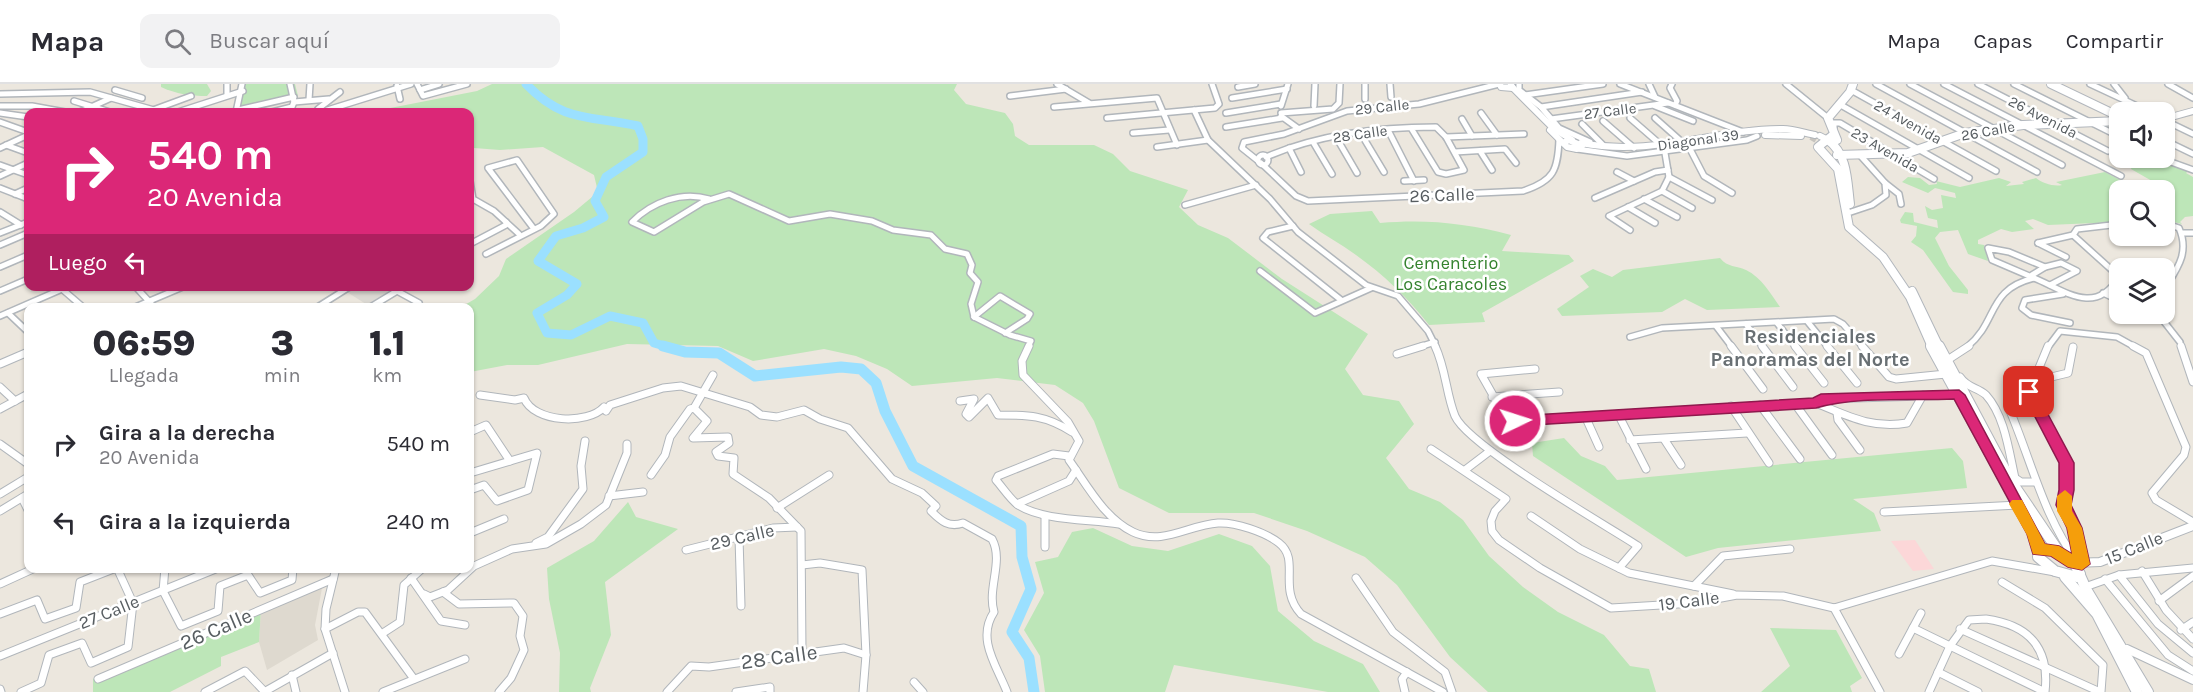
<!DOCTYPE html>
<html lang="es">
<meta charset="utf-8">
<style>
body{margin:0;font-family:Karla,sans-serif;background:#f2f2f3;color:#2b2b33;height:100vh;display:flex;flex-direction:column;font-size:22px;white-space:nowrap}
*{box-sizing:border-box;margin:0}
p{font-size:20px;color:#7c7c81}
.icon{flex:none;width:33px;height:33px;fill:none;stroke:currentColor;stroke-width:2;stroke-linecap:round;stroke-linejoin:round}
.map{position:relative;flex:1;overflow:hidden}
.panel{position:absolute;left:24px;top:219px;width:450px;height:270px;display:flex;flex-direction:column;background:#fff;border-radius:12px;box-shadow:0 2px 4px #0004}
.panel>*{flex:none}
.hud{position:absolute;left:24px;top:24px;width:450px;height:183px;border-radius:12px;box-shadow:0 2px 4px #0004;background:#db2777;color:#fff;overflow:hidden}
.controls{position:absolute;left:2109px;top:18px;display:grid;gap:12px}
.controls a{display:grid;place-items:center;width:66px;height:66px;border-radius:12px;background:#fff;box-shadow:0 2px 4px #0004;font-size:30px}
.pin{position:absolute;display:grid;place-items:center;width:51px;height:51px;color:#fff;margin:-26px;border-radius:12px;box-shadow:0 3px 9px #0006}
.me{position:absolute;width:66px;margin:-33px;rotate:86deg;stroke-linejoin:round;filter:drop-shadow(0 0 4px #0008)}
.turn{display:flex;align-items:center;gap:21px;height:126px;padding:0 24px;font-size:27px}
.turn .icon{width:78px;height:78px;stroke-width:2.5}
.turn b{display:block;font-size:42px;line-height:51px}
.then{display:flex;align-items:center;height:57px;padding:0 24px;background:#0003;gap:12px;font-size:22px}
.eta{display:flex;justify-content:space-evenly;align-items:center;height:102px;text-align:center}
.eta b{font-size:36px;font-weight:800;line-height:42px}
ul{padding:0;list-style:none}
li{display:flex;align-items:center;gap:18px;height:78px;padding:0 24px}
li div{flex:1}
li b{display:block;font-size:22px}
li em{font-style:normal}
header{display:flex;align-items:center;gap:36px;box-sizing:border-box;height:84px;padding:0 30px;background:#fff;border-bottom:2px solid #e1e1e2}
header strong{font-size:28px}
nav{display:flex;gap:33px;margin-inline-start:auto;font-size:21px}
.search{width:420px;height:54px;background:#f2f2f3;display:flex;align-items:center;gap:15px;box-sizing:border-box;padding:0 21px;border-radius:12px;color:#7c7c81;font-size:22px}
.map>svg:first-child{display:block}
.industrial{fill:#dcd9d3}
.education{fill:#ded9cf}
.medical{fill:#fcd7d8}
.green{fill:#bde6b8}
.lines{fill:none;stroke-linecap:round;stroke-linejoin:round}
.river-far1{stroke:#9be0ff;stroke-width:9}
.river{stroke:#9be0ff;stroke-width:11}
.tertiary-tunnel{stroke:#c7c4bf;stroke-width:6;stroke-dasharray:6 3;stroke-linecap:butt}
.minor-far1-casing{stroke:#b1b6bb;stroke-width:8}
.minor-casing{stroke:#b1b6bb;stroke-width:9}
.tertiary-far1-casing{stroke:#b1b6bb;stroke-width:8}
.tertiary-casing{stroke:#b1b6bb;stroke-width:10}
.secondary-far1-casing{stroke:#b2b7bd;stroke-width:10}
.secondary-casing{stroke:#b2b7bd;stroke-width:12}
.minor-far1{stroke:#fff;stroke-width:5}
.minor{stroke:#fff;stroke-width:7}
.tertiary-far1{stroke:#fff;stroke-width:6}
.tertiary{stroke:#fff;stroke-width:8}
.secondary-far1{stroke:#fff;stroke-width:8}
.secondary{stroke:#fff;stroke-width:10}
.route{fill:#db2777;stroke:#8e194d;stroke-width:1.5}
.slow{fill:#f59e0b}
.labels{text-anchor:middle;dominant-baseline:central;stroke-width:5;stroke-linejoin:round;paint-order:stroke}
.far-street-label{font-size:15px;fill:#575d61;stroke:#fff}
.street-label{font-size:18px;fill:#575d61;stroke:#fff}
.park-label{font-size:18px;fill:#34822e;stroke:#fff}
.neighbourhood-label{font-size:20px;font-weight:bold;fill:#686f73;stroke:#fff}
.near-street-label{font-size:21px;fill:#575d61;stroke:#fff}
</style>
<header>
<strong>Mapa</strong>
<div class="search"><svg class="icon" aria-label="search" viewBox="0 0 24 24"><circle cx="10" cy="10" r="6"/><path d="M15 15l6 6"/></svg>Buscar aquí</div>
<nav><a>Mapa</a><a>Capas</a><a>Compartir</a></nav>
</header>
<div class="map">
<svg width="2193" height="608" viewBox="0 0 2193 608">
<rect width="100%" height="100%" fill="#ece7de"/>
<path class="industrial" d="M356 203H402L369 222 347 208Z"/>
<path class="education" d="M323 499 315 541 318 556 267 586 259 558 261 524Z"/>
<path class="medical" d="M1915 456 1934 485 1913 487 1891 457Z"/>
<g class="green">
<path d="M161 0H207L211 7 207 12C191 12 176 10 161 3Z"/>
<path d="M242 0H295L298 12 238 26Z"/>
<path d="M492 0H957L954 6 966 20 1005 29 1013 40 1015 52 1029 61H1094L1113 70 1130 87 1188 106 1179 123 1198 141 1228 154 1282 195 1368 250 1345 285 1363 311 1399 317 1414 340 1386 374 1409 405 1440 418 1463 436 1489 472 1523 503 1558 528 1604 551 1630 582 1649 585 1656 608H1488L1450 573 1397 501 1365 473 1307 447 1254 429H1169L1119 404 1094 337 1083 319 1055 301 997 294 912 302 887 285 856 272 824 265 753 277 718 262 627 260 538 281H507L470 288V224L461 223 475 215 499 192 506 175 574 128 598 108 594 91 543 63 500 66 474 64 470 60V28H370L477 7Z"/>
<path d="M2133 77H2163L2190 86 2186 89 2193 93V132L2185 133 2180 138 2182 140 2165 136 2164 106H2120L2119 138 2048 141 2033 135 2025 137 2034 145 2012 148 2001 145 1978 156V160L1984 161 1988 177 1968 170 1958 146 1940 148 1935 154 1949 182 1968 206V210L1953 208 1923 166 1911 158 1916 152 1917 142 1901 139 1900 136 1905 128 1913 129 1914 138 1938 144 1937 136 1928 134 1925 122 1932 126 1943 124 1941 111 1956 114 1955 109 1935 104 1928 109 1902 98 1908 93 1920 94 1929 101 1937 100 1936 97 1960 103 1999 94 2011 98 2006 102 2024 100 2022 98 2036 94C2042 99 2054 103 2062 101L2056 98 2105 88 2126 99 2147 101 2152 97 2131 85Z"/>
<path d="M1372 127 1380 139C1426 135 1466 139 1511 151L1502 167 1569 171 1574 177 1482 229 1485 238 1429 241C1408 214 1384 191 1356 171 1341 160 1324 151 1309 140L1330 130Z"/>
<path d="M1720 174C1728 184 1736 181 1746 186 1761 193 1771 210 1780 223L1707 226 1685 215 1662 228 1562 232 1557 225 1589 203 1580 192 1593 185 1612 193 1623 186Z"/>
<path d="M1564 354 1581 372 1605 382 1617 396 1952 364 1963 377 1967 404 1853 415 1874 429 1881 447 1718 464 1686 473 1533 372 1532 359Z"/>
<path d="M628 418 636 433 678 445 605 498 611 551 590 604 591 608H559L560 569 549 515 547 484 594 457Z"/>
<path d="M1093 444 1132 462 1168 467 1219 450 1252 462 1270 482 1278 527 1314 557 1363 580 1380 608H1328L1174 581 1165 608H1045L1040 572 1024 546 1044 509 1035 478 1058 473 1072 448Z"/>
<path d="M261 524 259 558 221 573V582L170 608H93V595Z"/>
<path d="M1770 544 1836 546 1862 594 1850 602 1852 608H1761L1790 582Z"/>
</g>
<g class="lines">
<path class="river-far1" d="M526 0C564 40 591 31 638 42L643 55V68L606 93 595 117 604 133 583 144 556 152 538 177 577 200 567 211 537 229 547 249 571 251 610 232 643 239 654 259 668 263"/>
<path class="river" d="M663 262 685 268 719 269 755 292 841 283 861 285 876 299 885 327 913 382 1021 442 1022 473 1031 505 1012 548 1029 574 1034 608"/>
<path class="tertiary-tunnel" d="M1811 53 1816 56"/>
<g class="minor-far1-casing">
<g id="minor-far1">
<path d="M227 0V11"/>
<path d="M417 0 423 12 467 0"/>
<path d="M1057 0 1089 19"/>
<path d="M1365 0V15"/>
<path d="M1390 0 1391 13"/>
<path d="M1519 0V6L1541 23 1559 44 1590 58"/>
<path d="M1620 0 1743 48"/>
<path d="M1649 0 1655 13"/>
<path d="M1672 0 1670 4 1677 17 1675 21"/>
<path d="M1786 0 1828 34"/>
<path d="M1876 0 2037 88"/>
<path d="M1910 0 2062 81"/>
<path d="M1944 0 2121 92"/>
<path d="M1978 0 2108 67"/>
<path d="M2014 0 2120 53"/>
<path d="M2090 0 2150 28"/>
<path d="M2114 0 2125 14"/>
<path d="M2168 0 2193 14"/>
<path d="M397 2 400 15"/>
<path d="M1238 3 1255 0"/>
<path d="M115 6 142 14"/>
<path d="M420 6 439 0"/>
<path d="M1851 6 1996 87"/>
<path d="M0 10 90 8 161 28"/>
<path d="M1525 11 1603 0"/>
<path d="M1010 12 1066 5"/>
<path d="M1232 14 1287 5"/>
<path d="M309 16 310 0"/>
<path d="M74 17 110 28"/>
<path d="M294 18 329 15"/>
<path d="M1839 20 1969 94"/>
<path d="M0 22H32L65 28"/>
<path d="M1281 22 1288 0"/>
<path d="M1314 22 1315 0"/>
<path d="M1655 22 1693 37"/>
<path d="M1054 23 1157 14 1177 61"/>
<path d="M1541 23 1642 8"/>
<path d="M318 25 340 8"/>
<path d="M153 26 191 12"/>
<path d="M238 26 294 13"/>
<path d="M1194 26 1208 56 1270 115 1298 148 1366 201 1398 212 1428 247 1436 263"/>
<path d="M80 28 111 14"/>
<path d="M178 28 243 7"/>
<path d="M236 28 242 0"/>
<path d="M272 28 292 23 294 18 290 0"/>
<path d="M321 28 411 0"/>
<path d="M0 29 28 33"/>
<path d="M1226 29 1281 20"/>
<path d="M1281 29 1333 25 1339 19 1340 0"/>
<path d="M1481 29 1497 51"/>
<path d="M1281 32 1299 45"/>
<path d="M1107 34 1215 24 1219 20 1212 0"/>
<path d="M1630 34 1661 61"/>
<path d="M1655 34 1682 58"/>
<path d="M1462 35 1472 52"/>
<path d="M1551 35 1668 19"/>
<path d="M2164 36 2193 50"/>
<path d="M1603 37 1634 64"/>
<path d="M0 38 28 48"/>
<path d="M1582 40 1603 61"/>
<path d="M1226 43 1282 34"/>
<path d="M1834 45V39H1840L1934 95"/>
<path d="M1388 46 1414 97"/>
<path d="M1360 48 1384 88"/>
<path d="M1133 49 1169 46"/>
<path d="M1336 53 1357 89"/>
<path d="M1446 53 1524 50"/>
<path d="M2164 56 2193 70"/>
<path d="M1313 58 1332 90"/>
<path d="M6 61 28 69"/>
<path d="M1157 63 1208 56"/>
<path d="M0 64 28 51"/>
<path d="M1289 64 1301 88"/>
<path d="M1577 65 1627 72 1747 56 1757 52"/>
<path d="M1690 65 1704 92 1732 109"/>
<path d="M1480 67 1492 86"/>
<path d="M1455 68 1505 65 1516 79"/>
<circle cx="1263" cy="76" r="5"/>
<path d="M1266 73C1319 50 1378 43 1436 43L1446 53 1464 86 1446 90 1438 88 1411 44"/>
<path d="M2160 74 2193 86"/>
<path d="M1257 76 1242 64 1244 58 1284 50 1347 27 1419 20 1499 0"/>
<path d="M1261 79 1296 112 1308 117 1523 107C1554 97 1558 86 1559 55"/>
<path d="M0 81 28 91"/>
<path d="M1617 88 1634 97"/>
<path d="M0 92 28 79"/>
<path d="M1669 93 1712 116"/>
<path d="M470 97 473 115 494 127 519 150"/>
<path d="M1404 97 1424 96"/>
<path d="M1885 99 1899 110 1901 120"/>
<path d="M0 104 28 115"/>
<path d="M1662 107 1692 124"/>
<path d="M15 110 28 104"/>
<path d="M1595 114 1655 88 1668 86"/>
<path d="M709 115C681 107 652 118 632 138L654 148 703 118 729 110 789 137 830 130 872 137 893 146 931 151 945 165 967 170 972 181 970 189 978 198 971 220 974 233"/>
<path d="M1644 115 1677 133"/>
<path d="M1185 121 1256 101"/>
<path d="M1628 123 1655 139"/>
<path d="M0 128 21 141"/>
<path d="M1851 128 1872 121 1886 111 1885 99 1859 70"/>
<path d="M2164 139 2179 144C2190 169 2177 185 2164 206"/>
<path d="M1293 142 1268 148 1263 154 1341 216"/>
<path d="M1630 146 1609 132 1662 107 1669 93 1665 69"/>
<path d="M0 149 28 138"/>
<path d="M2183 149H2193"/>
<path d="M2038 159 2073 151 2077 145 2120 140"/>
<path d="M2038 159 2066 173"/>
<path d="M470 160 506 141V138"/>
<path d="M0 161 28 149"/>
<path d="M486 170 541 142 554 130 517 76 488 84 534 145"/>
<path d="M0 183 28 171"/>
<path d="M1260 187 1315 229 1371 204"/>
<path d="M2032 191 2045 183 2061 179 2077 187 2050 201"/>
<path d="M2034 194 1992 176 1988 164 2009 168 2045 183"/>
<path d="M135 202 155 224"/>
<path d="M62 205 84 224"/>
<path d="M0 207 28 195"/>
<path d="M2103 209 2120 217"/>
<path d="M2063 210 2025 216 2022 224 2031 231 2070 239"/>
<path d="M133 224 185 202"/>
<path d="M316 224 351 202"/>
<path d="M369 224 397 207 419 219"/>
<path d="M8 229 28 248"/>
<path d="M2158 230 2180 258"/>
<path d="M0 232 69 202"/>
<path d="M974 233 1010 251 1031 257 1028 263"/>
<path d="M974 233 1000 212 1030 230 1027 235 1005 249"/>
<path d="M1807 237 1828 263"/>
<path d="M1777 239 1796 263"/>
<path d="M1746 240 1763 263"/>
<path d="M1716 242 1732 263"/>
<path d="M1630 253 1662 244 1834 235 1843 240 1863 263"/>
<path d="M1419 263 1435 258"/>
<path d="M1967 263C1999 237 1986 206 2034 194 2062 205 2095 233 2118 194L2114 188 2073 151"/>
<path d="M2048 263 2060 247 2117 253 2135 263"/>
</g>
</g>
<g class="minor-casing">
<g id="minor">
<path d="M1029 262 1022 277 1023 291 1068 338 1079 357 1069 376C1087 401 1104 434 1133 448 1163 462 1188 441 1218 439 1235 438 1265 448 1279 459 1301 476 1277 504 1301 530L1443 608"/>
<path d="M1435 262C1446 285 1446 310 1455 332 1468 362 1604 440 1638 462L1619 484"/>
<path d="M1731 262 1763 305"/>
<path d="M1762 262 1793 303"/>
<path d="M1795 262 1824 299"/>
<path d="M1827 262 1857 299"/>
<path d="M1862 262 1889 293 1896 295 1946 290"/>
<path d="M2048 262 2029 308 2066 379 2067 406 2064 421 2074 444 2082 480"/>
<path d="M2133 262 2146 269 2186 363 2184 371 2152 409 2156 416 2193 438"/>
<path d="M2181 262 2193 298"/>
<path d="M1397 270 1423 262"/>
<path d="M1946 277 1969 262"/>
<path d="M0 280 28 268"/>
<path d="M1535 285 1481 290 1506 334 1515 337 1816 319C1848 332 1872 345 1907 339L1923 311"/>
<path d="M1960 293C1967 304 1977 303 1986 311 2005 332 2009 368 2015 394L2021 398H2035"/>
<path d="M2035 297 2068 289 2073 263"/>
<path d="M0 303 15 317"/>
<path d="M480 311 515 316 524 314C534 339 588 341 604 323L606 327 610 321 663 304 681 302 750 323 761 331 777 333 804 326 820 335 848 344 892 395 922 409 936 422 931 427C941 437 949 444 963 439L992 455C1004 477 987 504 994 528 976 555 997 582 1007 608"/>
<path d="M1492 313 1559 308"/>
<path d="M960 317 974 315 966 330 969 333 988 314 998 331C1029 331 1045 331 1072 348"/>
<path d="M1816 319 1821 315 1958 311"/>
<path d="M1795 320 1832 371"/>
<path d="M1760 321 1800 375"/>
<path d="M1731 322 1769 379"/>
<path d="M2008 322C2031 375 2043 432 2078 479"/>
<path d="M694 324 707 337 693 354 728 353 729 359 716 368 718 372 734 374 733 390 769 414 801 447 802 569"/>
<path d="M0 325 28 310"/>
<path d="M1837 329 1838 336 1860 366"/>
<path d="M1618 330 1646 385"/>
<path d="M1585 332 1599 363"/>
<path d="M470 348 486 341 510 377"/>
<path d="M1664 355 1681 381"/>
<path d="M1630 356 1747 349"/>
<path d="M0 360 28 380"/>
<path d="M1431 365 1506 415 1495 427 1491 437 1492 447 1499 456 1540 484 1611 524 1695 519 1737 511 1783 512 1834 524 1992 477 2055 488"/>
<path d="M1069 372 1053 370 998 392 996 396C1003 404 1010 415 1018 421 1044 437 1088 435 1119 440"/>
<path d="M1465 386 1490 367"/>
<path d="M470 389 537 369 528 406 497 417 484 401 470 406"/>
<path d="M651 391 665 371 670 353 690 325 694 324 713 291"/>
<path d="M0 410 28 393"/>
<path d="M609 412 643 408"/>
<path d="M22 414 28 426"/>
<path d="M1017 420 1069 397 1076 386"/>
<path d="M777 424 829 391"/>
<path d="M0 427 28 410"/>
<path d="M1884 428 2018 421"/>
<path d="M1531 432 1580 465 1629 489 1733 510"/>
<path d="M1045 433V463"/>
<path d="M470 449 504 435"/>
<path d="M739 453 741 522"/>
<path d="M536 459 548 453 583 405 581 382 585 357"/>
<path d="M686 466 773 444 797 443"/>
<path d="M802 481 820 479 862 486 866 571 863 608"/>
<path d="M165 484 163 507 181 542 218 527 220 502 248 491 260 509 292 496 293 484"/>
<path d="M336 484 326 525 325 545 345 608"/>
<path d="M2142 487 2166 526 2193 555"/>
<path d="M2119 491 2158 540 2193 569"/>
<path d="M411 494 441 537 465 541"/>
<path d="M1356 494 1393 548 1445 588 1452 608"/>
<path d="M2105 495 2168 571 2193 587"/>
<path d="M2002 498 2045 524 2103 581 2101 608"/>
<path d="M0 500 35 484"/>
<path d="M1694 502 1723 472 1790 465"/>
<path d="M2085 503 2119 491 2193 484"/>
<path d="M443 508 459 520 514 519 523 532 520 552 524 566 511 594 499 608"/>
<path d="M424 510 430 513 448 506 474 482 512 465 546 460 581 440 606 421 627 369V360"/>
<path d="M2159 517 2193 492"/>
<path d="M1834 524 1880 608"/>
<path d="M0 530 37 516 45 535 76 524 80 498 116 484"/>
<path d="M1986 535C2029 541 2050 564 2045 608L1950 562 1969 536Z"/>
<path d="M1913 544 1950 562"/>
<path d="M325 545 358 528H365L414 595"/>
<path d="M1960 545 2100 608"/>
<path d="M2181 546 2193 538"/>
<path d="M383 549 400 538 404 501 423 484"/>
<path d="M1899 570 1921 529"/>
<path d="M0 572 218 484"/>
<path d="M1938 588 1978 608"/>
<path d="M292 591 296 608"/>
<path d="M98 595 333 495"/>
<path d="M914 598 923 608"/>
<path d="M0 605 1 608"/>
<path d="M21 608 41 599 49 571 82 559 91 579 128 563 133 519 117 484"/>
<path d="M205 608 245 587 265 608"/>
<path d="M264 608 333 569"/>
<path d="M383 608 465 575"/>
<path d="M667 608 691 582 709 583 844 564 866 571"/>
<path d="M736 608 770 603V608"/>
<path d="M1405 608 1402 595 1407 588"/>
<path d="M1929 608 1950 562"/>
</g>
</g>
<g class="tertiary-far1-casing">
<g id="tertiary-far1">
<path d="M1500 0 1501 3 1513 4 1511 1"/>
<path d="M1513 4 1553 44 1572 56"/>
<path d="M2164 35 2193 27"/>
<path d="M1550 46 1563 59"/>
<path d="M1765 51 1801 52"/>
<path d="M1820 52 1828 56"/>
<path d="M1569 56 1582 62 1577 65 1567 63 1563 59Z"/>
<path d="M1581 59C1655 73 1712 45 1783 45 1793 45 1805 49 1815 51"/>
</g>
</g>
<g class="tertiary-casing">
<g id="tertiary">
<path d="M2074 479 2100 478 2193 442"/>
<path d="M2127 565 2193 596"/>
</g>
</g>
<g class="secondary-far1-casing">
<g id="secondary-far1">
<path d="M2051 0 2120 33"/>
<path d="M1833 51 1818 63 1838 85 1849 143 1883 173 1910 213 1932 263"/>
<path d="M1828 56C1848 71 1847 97 1850 120"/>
<path d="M1837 56 1828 34 1850 8 1853 0"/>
<path d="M1837 71 1908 69 1965 49 2023 41 2120 37"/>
<path d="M1912 207 1939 263"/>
</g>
</g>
<g class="secondary-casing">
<g id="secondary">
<path d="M1931 262 2034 450 2039 466 2038 473 2055 487 2077 493 2080 490"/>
<path d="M1939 262 2011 397 2059 468"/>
<path d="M2039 466H2055L2075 480 2086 505 2148 608"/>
<path d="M2065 493 2097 530 2137 608"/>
</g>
</g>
<use href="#minor-far1" class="minor-far1"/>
<use href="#minor" class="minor"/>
<use href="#tertiary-far1" class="tertiary-far1"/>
<use href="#tertiary" class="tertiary"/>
<use href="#secondary-far1" class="secondary-far1"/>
<use href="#secondary" class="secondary"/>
</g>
<path class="route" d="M2029 304 2036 308 2074 379V406L2071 421 2082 444 2090 480 2082 486 2068 483 2051 472 2033 470 2027 450 1954 315C1910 317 1858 312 1816 324L1515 342 1508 337 1515 332 1813 314 1821 310 1959 306 1965 311 2045 460 2059 462 2072 470 2067 444 2056 421 2059 406V379L2022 308Z"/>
<path class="slow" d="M2065 406 2072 412V427L2082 444 2090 480 2082 486 2068 483 2051 472 2033 470 2027 451 2009 420 2012 416H2022L2045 460 2059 462 2072 470 2067 444 2057 427V412Z"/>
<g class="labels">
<g class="far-street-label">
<text transform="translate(1382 23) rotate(-6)">29 Calle</text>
<text transform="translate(1610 27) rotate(-7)">27 Calle</text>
<text transform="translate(2043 33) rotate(27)">26 Avenida</text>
<text transform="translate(1908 38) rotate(29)">24 Avenida</text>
<text transform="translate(1988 47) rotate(-10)">26 Calle</text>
<text transform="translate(1360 50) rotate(-8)">28 Calle</text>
<text transform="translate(1698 56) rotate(-8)">Diagonal 39</text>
<text transform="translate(1885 66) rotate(30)">23 Avenida</text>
</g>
<g class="street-label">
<text transform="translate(1442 111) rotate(-2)">26 Calle</text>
<text transform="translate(742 453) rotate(-13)">29 Calle</text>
<text transform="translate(2134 464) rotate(-22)">15 Calle</text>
<text transform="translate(1689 517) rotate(-7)">19 Calle</text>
<text transform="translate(109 528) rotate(-22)">27 Calle</text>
</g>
<g class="park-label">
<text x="1451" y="179">Cementerio<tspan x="1451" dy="21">Los Caracoles</tspan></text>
</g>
<g class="neighbourhood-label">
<text x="1810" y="252">Residenciales<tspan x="1810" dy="23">Panoramas del Norte</tspan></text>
</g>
<g class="near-street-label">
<text transform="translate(216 545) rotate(-23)">26 Calle</text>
<text transform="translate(779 573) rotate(-8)">28 Calle</text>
</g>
</g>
</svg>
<div class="controls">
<a><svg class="icon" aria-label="sound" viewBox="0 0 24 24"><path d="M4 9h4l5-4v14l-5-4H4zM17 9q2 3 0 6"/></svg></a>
<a><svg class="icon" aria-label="search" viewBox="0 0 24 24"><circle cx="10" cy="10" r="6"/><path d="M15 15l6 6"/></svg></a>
<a><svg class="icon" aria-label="layers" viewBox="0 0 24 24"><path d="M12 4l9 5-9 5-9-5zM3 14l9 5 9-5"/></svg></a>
</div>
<div class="pin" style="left:2029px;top:308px;background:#d93025"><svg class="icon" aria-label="arrive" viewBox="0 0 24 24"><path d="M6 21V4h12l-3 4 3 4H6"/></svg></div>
<svg class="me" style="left:1515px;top:337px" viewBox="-20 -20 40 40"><circle r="17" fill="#db2777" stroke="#fff" stroke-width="3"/><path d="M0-11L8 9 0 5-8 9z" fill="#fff"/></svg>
<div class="hud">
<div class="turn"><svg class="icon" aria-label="right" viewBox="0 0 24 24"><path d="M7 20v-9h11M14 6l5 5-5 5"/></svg><div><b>540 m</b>20 Avenida</div></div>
<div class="then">Luego<svg class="icon" aria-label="left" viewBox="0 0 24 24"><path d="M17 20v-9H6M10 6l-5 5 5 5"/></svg></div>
</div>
<section class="panel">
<div class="eta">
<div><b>06:59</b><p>Llegada</p></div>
<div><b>3</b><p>min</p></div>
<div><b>1.1</b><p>km</p></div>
</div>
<ul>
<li><svg class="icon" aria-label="right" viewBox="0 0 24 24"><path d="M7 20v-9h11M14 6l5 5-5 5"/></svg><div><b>Gira a la derecha</b><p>20 Avenida</p></div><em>540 m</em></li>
<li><svg class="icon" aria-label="left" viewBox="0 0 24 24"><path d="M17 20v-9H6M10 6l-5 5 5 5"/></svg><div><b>Gira a la izquierda</b></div><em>240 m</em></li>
</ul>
</section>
</div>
